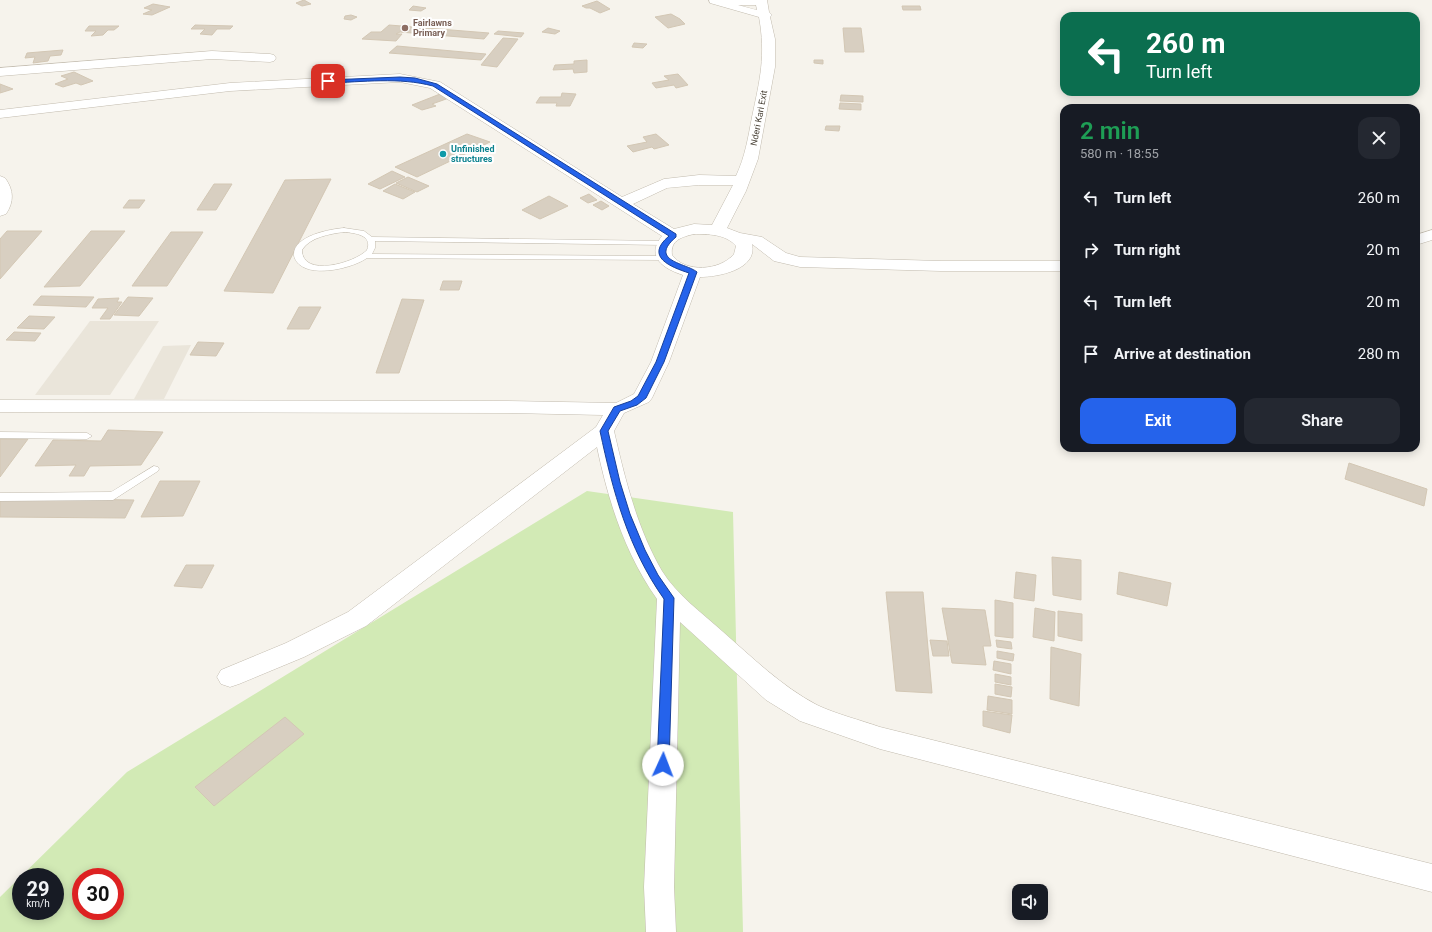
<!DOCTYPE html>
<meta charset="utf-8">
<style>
body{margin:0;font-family:Roboto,sans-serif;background:#242831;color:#f1f3f6;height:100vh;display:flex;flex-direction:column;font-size:15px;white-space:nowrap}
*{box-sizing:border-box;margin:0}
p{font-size:13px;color:#9ea1a6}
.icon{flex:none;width:22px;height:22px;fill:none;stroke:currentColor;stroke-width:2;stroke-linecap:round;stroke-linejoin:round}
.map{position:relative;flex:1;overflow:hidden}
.sheet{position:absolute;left:1060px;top:104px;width:360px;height:348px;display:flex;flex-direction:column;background:#171b24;border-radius:12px;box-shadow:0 2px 10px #0003}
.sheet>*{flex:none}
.top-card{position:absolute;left:1060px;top:12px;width:360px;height:84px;border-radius:12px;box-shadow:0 2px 10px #0003;background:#0b6e4f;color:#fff;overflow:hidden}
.tools{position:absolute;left:1012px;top:884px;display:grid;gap:8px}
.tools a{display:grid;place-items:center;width:36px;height:36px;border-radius:8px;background:#171b24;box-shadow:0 2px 10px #0003;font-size:20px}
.speed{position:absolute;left:12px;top:868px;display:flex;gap:8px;font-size:20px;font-weight:700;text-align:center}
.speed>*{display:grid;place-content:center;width:52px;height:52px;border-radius:50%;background:#171b24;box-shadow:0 2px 10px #0003;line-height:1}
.speed small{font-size:10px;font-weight:400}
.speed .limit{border:6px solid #d22;background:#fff;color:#111}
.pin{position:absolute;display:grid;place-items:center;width:34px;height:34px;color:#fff;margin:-17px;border-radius:8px;box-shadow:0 2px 6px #0006}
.me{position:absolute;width:44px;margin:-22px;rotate:2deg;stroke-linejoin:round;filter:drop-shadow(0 0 3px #0008)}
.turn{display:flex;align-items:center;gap:14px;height:84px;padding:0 20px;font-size:18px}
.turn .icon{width:52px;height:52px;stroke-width:2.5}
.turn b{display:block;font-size:28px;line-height:34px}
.round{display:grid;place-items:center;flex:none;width:42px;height:42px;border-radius:12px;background:#242831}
.summary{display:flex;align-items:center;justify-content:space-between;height:68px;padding:0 20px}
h1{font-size:24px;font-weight:600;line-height:30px;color:#1e9e55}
.cta{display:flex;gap:8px;margin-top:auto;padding:8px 20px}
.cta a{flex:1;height:46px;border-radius:12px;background:#2563eb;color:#fff;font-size:16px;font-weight:600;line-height:46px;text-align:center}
.cta a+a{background:#242831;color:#f1f3f6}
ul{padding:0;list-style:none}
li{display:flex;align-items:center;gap:12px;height:52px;padding:0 20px}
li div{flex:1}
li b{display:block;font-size:15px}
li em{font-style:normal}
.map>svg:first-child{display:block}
.residential{fill:#eae5da}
.green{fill:#d2eab5;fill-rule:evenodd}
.building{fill:#d8cfc1;stroke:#d3c7b4}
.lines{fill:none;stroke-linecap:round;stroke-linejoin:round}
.service-casing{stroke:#c2bbae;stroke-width:1}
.minor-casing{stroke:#c2bbae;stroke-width:1}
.service{fill:#fff;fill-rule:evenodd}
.minor{fill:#fff;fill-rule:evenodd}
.route{fill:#2563eb;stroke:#184099}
.education-dot{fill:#8d6e63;stroke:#fff;stroke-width:1.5}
.culture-dot{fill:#0f9aa8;stroke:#fff;stroke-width:1.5}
.labels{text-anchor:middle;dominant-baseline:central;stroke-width:4;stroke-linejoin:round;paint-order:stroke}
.far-education-label{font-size:9px;font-weight:bold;fill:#785e54;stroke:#fff;text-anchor:start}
.far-street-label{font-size:9px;fill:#4b4439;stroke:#fff}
.far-culture-label{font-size:9px;font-weight:bold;fill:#0d838f;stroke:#fff;text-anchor:start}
</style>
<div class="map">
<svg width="1432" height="932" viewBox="0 0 1432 932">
<rect width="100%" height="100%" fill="#f6f3ec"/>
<g class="residential">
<path d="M90 321H159L110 395H35Z"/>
<path d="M191 345 164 399H134L163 346Z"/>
</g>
<path class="green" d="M587 491 733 512 743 932H0V897L127 772ZM21 877H55V911H21ZM81 877H115V911H81Z"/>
<g class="building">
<path d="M304 0 311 4 302 6 296 3Z"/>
<path d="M597 1 610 9 600 13 590 8H586L582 6Z"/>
<path d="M153 4 170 7 152 15 143 14 152 10 144 8Z"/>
<path d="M413 6 426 8 421 11 409 10Z"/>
<path d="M902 6H920L921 10H903Z"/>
<path d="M671 14 680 19 685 24 668 28 655 17Z"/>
<path d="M351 15 357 17 351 20 344 19 345 16Z"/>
<path d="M195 25 233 26 230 29H217L212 35 200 34 205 29H191Z"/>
<path d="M389 25 489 33 484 39 400 32 396 34H402L396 41 362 39 371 32H381Z"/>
<path d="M89 26H119L114 30H108L103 35 91 36 96 31H85Z"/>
<path d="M548 28 560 31 555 34 542 32Z"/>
<path d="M843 28H861L864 52H845Z"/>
<path d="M498 31 524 33 521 37 494 34Z"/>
<path d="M503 38 518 39 497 67 481 65Z"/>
<path d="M634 43 647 44 643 48 632 47Z"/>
<path d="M397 46 486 54 481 60 389 53Z"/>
<path d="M63 50 61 55 50 56 48 61 33 63 35 57 25 58 27 53Z"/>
<path d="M587 60V72L574 73 573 69 553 70 555 65 574 64V61Z"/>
<path d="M814 60H823V64L814 63Z"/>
<path d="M74 72 93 81 81 85 76 83 63 87 55 84 68 79 61 76Z"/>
<path d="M678 74 688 85 676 88 674 85 656 88 652 83 669 80 664 76Z"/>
<path d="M0 84 13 89 0 93Z"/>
<path d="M562 93 576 94 570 106H556L557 103H536L540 97H561Z"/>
<path d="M440 94 449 98 432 104 436 106 422 110 412 105Z"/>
<path d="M841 95 863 96V102L840 101Z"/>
<path d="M840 103 861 104V110L839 109Z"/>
<path d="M826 126H840L839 131 825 130Z"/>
<path d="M467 134 490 142 417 177 395 167Z"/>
<path d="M656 134 669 145 654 149 652 147 633 152 627 146 647 142 643 137Z"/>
<path d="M392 171 405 177 380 189 368 184Z"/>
<path d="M408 177 429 186 417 192 396 183Z"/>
<path d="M331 179 273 293 224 291 285 180Z"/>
<path d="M214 184H232L216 210H197Z"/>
<path d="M395 184 415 192 403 199 383 191Z"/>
<path d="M589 194 597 200 588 203 580 198Z"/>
<path d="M549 196 568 206 540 219 522 210Z"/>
<path d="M129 200H145L139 208H123Z"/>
<path d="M601 201 609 206 602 210 593 205Z"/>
<path d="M7 231H42L0 279V239Z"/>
<path d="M91 231H125L80 286 44 287Z"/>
<path d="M171 232H203L167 286H132Z"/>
<path d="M443 281H462L459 290H440Z"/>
<path d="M41 296 94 297 86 307 33 305Z"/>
<path d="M128 297 153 298 139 316 114 315Z"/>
<path d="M119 298 117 302H122L110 319H100L108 308H92L98 299Z"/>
<path d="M402 299 424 300 399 373H376Z"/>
<path d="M299 307H321L309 329H287Z"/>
<path d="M29 316 55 317 44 329 17 328Z"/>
<path d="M14 332 41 333 35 341 6 340Z"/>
<path d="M198 342 224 343 216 356 190 355Z"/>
<path d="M108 430 163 432 141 465 90 466 84 476H69L76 465 35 466 53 440 101 441Z"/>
<path d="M0 439H28L0 477Z"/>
<path d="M1349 463 1427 489 1424 506 1345 479Z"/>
<path d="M160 481H200L183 516 141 517Z"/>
<path d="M0 498 134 500 125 518 0 517Z"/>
<path d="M1052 557 1081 560V600L1053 595Z"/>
<path d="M186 565H214L202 588 174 586Z"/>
<path d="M1016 572 1036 575 1034 601 1014 598Z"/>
<path d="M1119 572 1171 583 1167 606 1117 594Z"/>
<path d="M886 592H923L932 693 896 691Z"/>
<path d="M995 600 1013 603V638L995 636Z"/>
<path d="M942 608 985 610 991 646H983L986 665 952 663Z"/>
<path d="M1035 608 1055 612 1054 641 1033 637Z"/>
<path d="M1058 611 1082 614V641L1058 636Z"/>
<path d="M930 640 947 641 949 656H933Z"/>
<path d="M996 640 1011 642 1012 649 997 647Z"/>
<path d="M1051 647 1081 654 1079 706 1050 699Z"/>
<path d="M997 651 1014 654 1013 661 997 658Z"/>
<path d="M994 661 1011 664V674L993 670Z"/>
<path d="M995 674 1011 677V685L995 682Z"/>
<path d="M995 684 1012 687 1011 697 995 694Z"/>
<path d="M988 696 1012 700V714L987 710Z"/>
<path d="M983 711 1012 715 1010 733 983 726Z"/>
<path d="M285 717 304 734 214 806 195 787Z"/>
</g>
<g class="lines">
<g class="service-casing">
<g id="service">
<path d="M344 228 364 231 372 237 665 241 669 243 665 245 375 241V248L372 254 665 256 669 258 665 260 367 258C353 268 315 277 300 265 297 263 294 258 294 255 293 236 330 229 344 228ZM344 232C355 233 373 235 367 250 355 263 302 278 302 250 310 237 330 234 344 232Z"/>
<path d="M0 432 87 433 92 436 87 439 0 438Z"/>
<path d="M154 466 158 467 159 469 158 471 113 500 0 501V493L111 492Z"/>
</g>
</g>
<g class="minor-casing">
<g id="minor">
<path d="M709 0H767L769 12 772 15 770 17 775 39V67L758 159 746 191 727 228 740 233 762 237 786 253 800 257 941 261H1064V271H941L800 267 774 261 752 244C758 270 717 277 700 277L669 362 652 398 649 402 624 413 614 431C625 479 637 528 662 571 677 595 701 612 722 631 752 657 781 686 817 705 836 714 860 720 880 727L1432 864V892L880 749 800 721 766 700 680 622 674 887 676 932H646L644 887 657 599C625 554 608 500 597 447L366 626 304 657 239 684 230 687 221 684 217 677 221 670 286 643 348 612 596 427 603 415 508 413 0 412V400L508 401 616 403 634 394 651 362 683 275C664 269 645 257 662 236L430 88 400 82 230 91 0 118V110L230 83 400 74 440 82 622 197 664 179 699 175 736 176C745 157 748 138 752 117 760 79 766 56 759 17L710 3ZM738 5H756L757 10ZM699 185H733L712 225 694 224 674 229 633 204 667 188ZM694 234C708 234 726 234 736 246L734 254C720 271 685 273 672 255 670 240 682 237 694 234Z"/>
<path d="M212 51 270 54 274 55 276 58 274 61 270 62 212 59 0 76V68Z"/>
<path d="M0 176 5 178C14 190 14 202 6 214L0 216Z"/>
<path d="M1432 230V240L1416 245V235Z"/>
</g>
</g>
<use href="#service" class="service"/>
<use href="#minor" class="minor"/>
</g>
<path class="route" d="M400 77 415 78 437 84 676 234V237C648 261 686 263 697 272L664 362 646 398 637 405 620 411 608 431 620 482 630 514 645 550 658 575 674 598 669 765 668 769 663 770 659 769 657 765 664 599C628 548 613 492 600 431L614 407 631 401 638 396 656 362 689 273C671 267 644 257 669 236L433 86C399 77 363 82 328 83L325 81 328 80Z"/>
<circle class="education-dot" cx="405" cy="28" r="4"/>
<circle class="culture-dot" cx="443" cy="154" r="4"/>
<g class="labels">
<g class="far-education-label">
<text x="413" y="23">Fairlawns<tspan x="413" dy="10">Primary</tspan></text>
</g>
<g class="far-street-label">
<text transform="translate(759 118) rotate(-79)">Nderi Kari Exit</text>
</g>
<g class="far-culture-label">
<text x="451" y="149">Unfinished<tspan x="451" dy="10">structures</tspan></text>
</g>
</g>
</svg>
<div class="tools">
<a><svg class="icon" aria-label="sound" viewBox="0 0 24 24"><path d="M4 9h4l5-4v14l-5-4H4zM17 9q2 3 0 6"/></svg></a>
</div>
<div class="speed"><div>29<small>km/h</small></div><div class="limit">30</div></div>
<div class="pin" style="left:328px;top:81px;background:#d93025"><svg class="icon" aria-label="arrive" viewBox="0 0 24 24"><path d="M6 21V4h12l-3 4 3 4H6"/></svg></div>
<svg class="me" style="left:663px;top:765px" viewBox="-20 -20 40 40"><circle r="19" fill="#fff"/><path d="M0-13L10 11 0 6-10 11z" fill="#2563eb"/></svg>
<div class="top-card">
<div class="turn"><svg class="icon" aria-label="left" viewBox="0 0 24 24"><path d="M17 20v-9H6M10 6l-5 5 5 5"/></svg><div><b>260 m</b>Turn left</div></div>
</div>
<section class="sheet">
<div class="summary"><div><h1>2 min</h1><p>580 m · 18:55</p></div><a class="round"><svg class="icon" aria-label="close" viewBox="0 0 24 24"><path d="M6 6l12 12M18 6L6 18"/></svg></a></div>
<ul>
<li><svg class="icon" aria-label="left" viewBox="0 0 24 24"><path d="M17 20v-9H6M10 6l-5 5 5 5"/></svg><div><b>Turn left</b></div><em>260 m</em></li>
<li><svg class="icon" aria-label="right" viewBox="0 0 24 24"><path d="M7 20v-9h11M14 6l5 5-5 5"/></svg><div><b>Turn right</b></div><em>20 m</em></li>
<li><svg class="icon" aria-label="left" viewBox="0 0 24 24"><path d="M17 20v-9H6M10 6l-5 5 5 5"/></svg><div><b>Turn left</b></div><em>20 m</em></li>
<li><svg class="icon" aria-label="arrive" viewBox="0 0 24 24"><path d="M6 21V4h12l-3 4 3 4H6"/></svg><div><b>Arrive at destination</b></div><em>280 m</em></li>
</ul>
<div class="cta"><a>Exit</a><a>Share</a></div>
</section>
</div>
